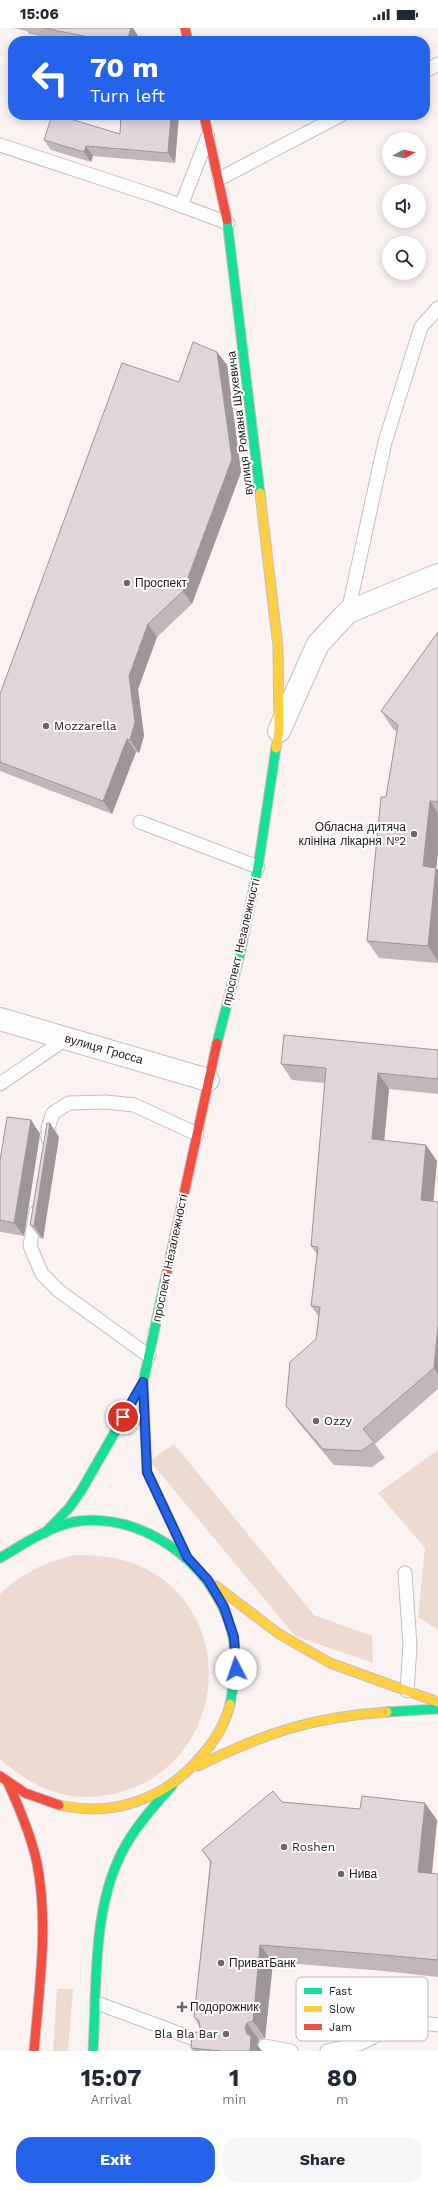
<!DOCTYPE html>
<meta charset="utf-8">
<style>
body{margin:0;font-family:"Work Sans",sans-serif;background:#f6f6f7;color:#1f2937;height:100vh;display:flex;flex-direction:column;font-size:15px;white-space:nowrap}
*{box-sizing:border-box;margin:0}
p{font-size:13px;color:#747a83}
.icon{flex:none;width:22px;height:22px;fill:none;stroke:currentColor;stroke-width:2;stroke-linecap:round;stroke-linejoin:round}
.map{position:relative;height:2023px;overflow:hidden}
.panel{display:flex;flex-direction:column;background:#fff;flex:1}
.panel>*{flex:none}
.guide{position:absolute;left:8px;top:8px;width:422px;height:84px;border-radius:16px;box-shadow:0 2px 10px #0003;background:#2563eb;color:#fff;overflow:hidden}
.needle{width:26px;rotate:82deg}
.tools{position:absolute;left:382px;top:104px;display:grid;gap:8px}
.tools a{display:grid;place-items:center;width:44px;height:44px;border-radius:50%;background:#fff;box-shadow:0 2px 10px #0003;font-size:20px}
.pin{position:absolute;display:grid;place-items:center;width:34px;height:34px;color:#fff;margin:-17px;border:2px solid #fff;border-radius:50%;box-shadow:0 1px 4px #0007}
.me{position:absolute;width:44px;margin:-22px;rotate:356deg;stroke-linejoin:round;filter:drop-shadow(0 0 3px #0008)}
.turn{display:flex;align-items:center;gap:14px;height:84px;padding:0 16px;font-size:18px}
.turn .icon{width:52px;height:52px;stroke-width:2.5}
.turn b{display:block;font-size:28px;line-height:34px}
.eta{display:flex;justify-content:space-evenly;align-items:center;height:68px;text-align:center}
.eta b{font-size:24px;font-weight:700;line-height:28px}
.action{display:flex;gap:8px;margin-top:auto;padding:8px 16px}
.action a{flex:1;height:46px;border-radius:16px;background:#2563eb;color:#fff;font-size:16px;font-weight:700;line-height:46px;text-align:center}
.action a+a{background:#f6f6f7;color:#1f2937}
.status{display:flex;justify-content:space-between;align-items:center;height:28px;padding:0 20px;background:#fff;direction:ltr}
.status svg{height:11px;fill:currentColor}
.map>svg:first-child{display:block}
.green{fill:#eddbd2}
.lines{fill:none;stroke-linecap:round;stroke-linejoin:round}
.lane-casing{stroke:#c6bebf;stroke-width:15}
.street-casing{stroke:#c6bebf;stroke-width:24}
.fast-casing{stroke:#c6bebf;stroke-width:11}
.slow-casing{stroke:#c6bebf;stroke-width:11}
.jam-casing{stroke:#c6bebf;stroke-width:11}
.lane{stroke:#fefdfd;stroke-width:13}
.street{stroke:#fefdfd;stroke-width:22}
.fast{stroke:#16e098;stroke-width:9}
.slow{stroke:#ffcf43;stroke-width:9}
.jam{stroke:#f24e42;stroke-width:9}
.wall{fill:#c1b7ba}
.shaded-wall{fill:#9d9597}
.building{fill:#e0d5d8;stroke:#9d9597}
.route-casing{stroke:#184099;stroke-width:10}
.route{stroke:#2563eb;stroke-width:7}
.poi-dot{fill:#6d6666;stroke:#fff;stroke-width:1.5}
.labels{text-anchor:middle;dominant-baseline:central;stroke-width:4;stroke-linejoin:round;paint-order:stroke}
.street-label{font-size:12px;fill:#201a1b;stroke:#fff}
.poi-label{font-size:12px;fill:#201a1b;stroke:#fff;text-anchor:start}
.key{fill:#fff;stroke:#bcbabb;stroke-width:1}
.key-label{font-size:11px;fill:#201a1b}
</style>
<div class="status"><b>15:06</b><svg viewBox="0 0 49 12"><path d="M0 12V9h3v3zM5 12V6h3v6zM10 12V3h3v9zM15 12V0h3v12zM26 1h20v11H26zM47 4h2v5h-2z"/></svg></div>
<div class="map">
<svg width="438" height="2023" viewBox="0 0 438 2023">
<rect width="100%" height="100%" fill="#fbf2f2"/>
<g class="green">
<path d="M174 1416 314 1587 372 1608 373 1635 295 1608 150 1433Z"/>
<path d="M438 1422V1602L418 1589 425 1520 378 1465Z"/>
<path d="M75 1527C97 1527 119 1529 140 1538 245 1586 225 1742 113 1766 68 1776 33 1760 0 1731V1566C22 1545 45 1534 75 1527Z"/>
<path d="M57 1961H73L68 2023H53Z"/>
</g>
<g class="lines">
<g class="lane-casing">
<g id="lane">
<path d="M425 43 438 36"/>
<path d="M0 117 155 168 228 195"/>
<path d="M219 151 341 87"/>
<path d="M181 178 208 108"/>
<path d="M348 584 385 414 421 299 438 280"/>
<path d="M140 794 258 839"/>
<path d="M0 1056 67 1010"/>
<path d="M48 1111V1100L53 1085 69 1075 106 1074 134 1077 197 1106"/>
<path d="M36 1184 30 1218 42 1246 59 1263 149 1328"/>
<path d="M405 1545 410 1618 407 1663"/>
<path d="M97 1975 205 2015"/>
<path d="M265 2018 291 2023"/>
<path d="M327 2023 359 2016 407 1993 438 1997"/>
</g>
</g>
<g class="street-casing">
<g id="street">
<path d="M279 703 318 616 348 584 438 547"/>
<path d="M0 991 208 1052"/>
</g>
</g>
<g class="fast-casing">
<g id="fast">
<path d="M227 192 260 465"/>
<path d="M217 1015 240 926 258 839 276 720"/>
<path d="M143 1355 147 1444 187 1529"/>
<path d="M45 1505 69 1480 81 1463 143 1355 165 1253"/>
<path d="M0 1530C24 1516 51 1497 79 1493 151 1485 223 1545 234 1615 237 1636 234 1656 230 1676"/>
<path d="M387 1684 438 1681"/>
<path d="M93 2023C97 1959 92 1885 121 1826 134 1800 153 1779 172 1758"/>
</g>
</g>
<g class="slow-casing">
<g id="slow">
<path d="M260 465 278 619 279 703 276 720"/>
<path d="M216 1558 279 1606 330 1635 438 1674"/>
<path d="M198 1738C265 1705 312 1689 387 1684"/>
<path d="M59 1777C111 1789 161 1773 197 1733 212 1717 225 1698 230 1676"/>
</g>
</g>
<g class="jam-casing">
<g id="jam">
<path d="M185 0 188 13"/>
<path d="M204 87 227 192"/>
<path d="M165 1253 217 1015"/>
<path d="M0 1748 25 1765 59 1777"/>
<path d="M8 1755C20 1781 31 1807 37 1835 49 1897 39 1961 34 2023"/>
</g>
</g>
<use href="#lane" class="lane"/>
<use href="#street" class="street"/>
<use href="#fast" class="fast"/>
<use href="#slow" class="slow"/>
<use href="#jam" class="jam"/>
</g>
<g class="wall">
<path d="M13 0H133L138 8 137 13H67L29 6 27 3Z"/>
<path d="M179 87 175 135 93 128 91 134 51 122 44 112 120 106Z"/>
<path d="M217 324 227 337 241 444 192 576 157 609 138 661 144 708 139 725 136 724 112 786 0 743V666L179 354Z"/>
<path d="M438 604V826L436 840 438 842V935L379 930 367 913 386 769 397 704 393 701 381 683Z"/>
<path d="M438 1022V1066L389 1061 384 1112 437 1133 433 1173 438 1174V1361L375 1416 385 1430 372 1439 334 1437 297 1393 286 1378 316 1311 319 1289 311 1278 317 1226 311 1218 325 1055 292 1052 281 1036Z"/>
<path d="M31 1092 40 1106 24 1208 1 1204 0 1203V1133Z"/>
<path d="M59 1109 43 1211 40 1210 30 1197Z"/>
<path d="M282 1774 437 1792 432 1846H438V1949L384 1943 273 1934 265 2010 259 2012 257 2017 262 2023H193L191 2020 198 2004 200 2000 194 1989 210 1834 202 1822Z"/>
</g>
<g class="shaded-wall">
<path d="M131 0H133L138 8 137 13H127Z"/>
<path d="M171 87H179L175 135 168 125Z"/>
<path d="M86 118 93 128 91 134 84 124Z"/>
<path d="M217 324 227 337 241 444 192 576 183 563Z"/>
<path d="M148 596 157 609 138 661 144 708 139 725 130 712 129 648Z"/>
<path d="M127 711 136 724 112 786 103 773Z"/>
<path d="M430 773 438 785V826L436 840 438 842V933L428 918 423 838Z"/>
<path d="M378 1045 389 1061 383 1126 372 1111Z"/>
<path d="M31 1092 40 1106 24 1208 14 1195Z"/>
<path d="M50 1095 59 1109 43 1211 34 1198Z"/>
<path d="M426 1117 437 1133 432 1188 421 1172Z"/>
<path d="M438 1297V1346L434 1340Z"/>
<path d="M425 1775 437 1792 430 1862 418 1844Z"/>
<path d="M260 1917 273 1934 265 2010 253 1993Z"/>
<path d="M247 1995 259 2012 257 2017 262 2023H250L247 2006 245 1999Z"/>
</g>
<g class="building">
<path d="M43 0H131L127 13H93L94 10Z"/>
<path d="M52 87H57L120 106 121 87H171L168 125 86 118 84 124 44 112Z"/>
<path d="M193 314 217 324 232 431 183 563 148 596 129 648 135 694 130 712 127 711 103 773 0 734V666L122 335 179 354Z"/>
<path d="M438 604V774L430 773 423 838 436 840 428 918 367 913 381 769H386L398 697 381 683Z"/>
<path d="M284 1007 438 1022V1051L378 1045 372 1111 426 1117 421 1172 438 1174V1297L434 1340 363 1401 374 1414 361 1423 323 1421 286 1378 290 1334 316 1311 320 1279 311 1278 318 1219 311 1218 326 1040 281 1036Z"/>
<path d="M7 1089 31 1092 14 1195 0 1192V1133Z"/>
<path d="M47 1095H50L34 1198 30 1197Z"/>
<path d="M273 1763 282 1774 360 1781 362 1768 425 1775 418 1844 438 1846V1932L372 1926 260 1917 253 1993 247 1995 245 1999 247 2006 251 2008 250 2023H221L191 2020 192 2005 198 2004 200 2000 199 1993 194 1989 211 1833 202 1822Z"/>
</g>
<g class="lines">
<g class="route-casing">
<path id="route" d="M123 1389 143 1354 147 1444 187 1529 208 1552 224 1579 234 1609 236 1641"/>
</g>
<use href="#route" class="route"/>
</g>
<g class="poi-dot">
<circle cx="127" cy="555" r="4"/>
<circle cx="46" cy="698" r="4"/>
<circle cx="414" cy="806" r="4"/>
<circle cx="316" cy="1393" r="4"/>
<circle cx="284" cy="1819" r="4"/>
<circle cx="341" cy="1846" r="4"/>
<circle cx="221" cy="1935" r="4"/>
<path d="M180 1973h4v4h4v4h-4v4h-4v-4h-4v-4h4z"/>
<circle cx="226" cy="2006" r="4"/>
</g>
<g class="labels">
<g class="street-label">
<text transform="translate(240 395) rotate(-97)">вулиця Романа Шухевича</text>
<text transform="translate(241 914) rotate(-77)">проспект Незалежності</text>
<text transform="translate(104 1021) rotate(16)">вулиця Гросса</text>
<text transform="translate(170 1230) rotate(-78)">проспект Незалежності</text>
</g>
<g class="poi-label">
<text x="135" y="555">Проспект</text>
<text x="54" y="698">Mozzarella</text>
<text x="406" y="799" text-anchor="end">Обласна дитяча<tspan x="406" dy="14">клініна лікарня №2</tspan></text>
<text x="324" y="1393">Ozzy</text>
<text x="292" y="1819">Roshen</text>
<text x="349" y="1846">Нива</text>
<text x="229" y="1935">ПриватБанк</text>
<text x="190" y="1979">Подорожник</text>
<text x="218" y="2006" text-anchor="end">Bla Bla Bar</text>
</g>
</g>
<rect x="296" y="1949" width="132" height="64" rx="6" class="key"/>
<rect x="304" y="1960" width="18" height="6" fill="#16e098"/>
<rect x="304" y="1978" width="18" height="6" fill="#ffcf43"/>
<rect x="304" y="1996" width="18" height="6" fill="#f24e42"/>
<g class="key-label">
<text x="329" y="1967">Fast</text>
<text x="329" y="1985">Slow</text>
<text x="329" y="2003">Jam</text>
</g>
</svg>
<div class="tools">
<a><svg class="needle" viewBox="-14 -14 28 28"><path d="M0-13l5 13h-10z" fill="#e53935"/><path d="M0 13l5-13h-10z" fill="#747a83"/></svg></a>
<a><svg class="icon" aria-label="sound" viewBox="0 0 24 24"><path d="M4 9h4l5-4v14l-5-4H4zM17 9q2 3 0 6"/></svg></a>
<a><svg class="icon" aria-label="search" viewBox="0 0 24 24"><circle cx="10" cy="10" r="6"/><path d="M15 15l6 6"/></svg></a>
</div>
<div class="pin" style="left:123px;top:1389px;background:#d93025"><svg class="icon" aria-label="arrive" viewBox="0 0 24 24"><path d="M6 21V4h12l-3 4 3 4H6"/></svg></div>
<svg class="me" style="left:236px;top:1641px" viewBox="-20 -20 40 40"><circle r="19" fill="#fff"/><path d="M0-13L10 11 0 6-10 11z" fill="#2563eb"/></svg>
<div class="guide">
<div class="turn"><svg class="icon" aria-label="left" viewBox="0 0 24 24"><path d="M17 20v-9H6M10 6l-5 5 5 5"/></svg><div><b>70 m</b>Turn left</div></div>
</div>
</div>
<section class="panel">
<div class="eta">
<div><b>15:07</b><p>Arrival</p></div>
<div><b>1</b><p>min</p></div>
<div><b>80</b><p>m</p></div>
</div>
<div class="action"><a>Exit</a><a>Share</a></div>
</section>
